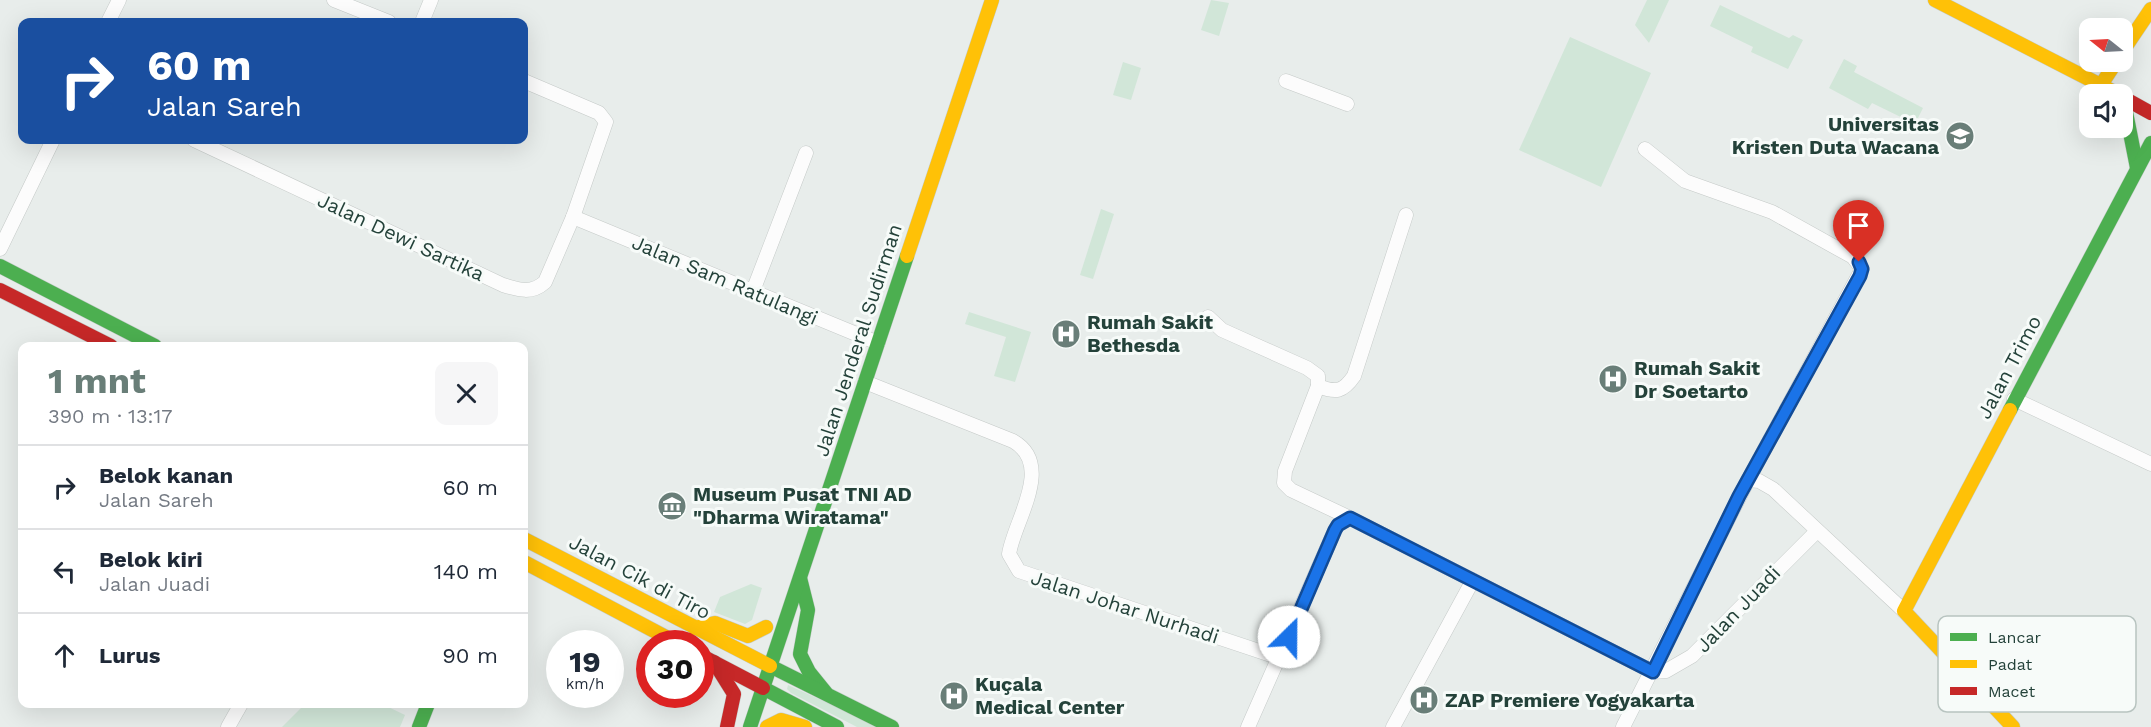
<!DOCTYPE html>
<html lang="id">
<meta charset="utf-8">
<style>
body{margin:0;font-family:"Work Sans",sans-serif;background:#f6f6f7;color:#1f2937;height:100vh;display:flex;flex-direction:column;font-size:22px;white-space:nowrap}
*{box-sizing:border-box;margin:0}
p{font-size:20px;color:#747a83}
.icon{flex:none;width:33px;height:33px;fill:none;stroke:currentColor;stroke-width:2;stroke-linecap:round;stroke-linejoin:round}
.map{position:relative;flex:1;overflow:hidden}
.drawer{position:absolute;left:18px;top:342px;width:510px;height:366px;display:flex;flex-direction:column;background:#fff;border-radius:12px;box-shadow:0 6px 24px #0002}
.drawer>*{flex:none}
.top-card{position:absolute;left:18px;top:18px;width:510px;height:126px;border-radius:12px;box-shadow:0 6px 24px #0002;background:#1a4fa0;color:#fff;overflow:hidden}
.needle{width:39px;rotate:288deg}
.buttons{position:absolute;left:2079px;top:18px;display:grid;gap:12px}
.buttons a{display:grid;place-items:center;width:54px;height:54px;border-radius:12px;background:#fff;box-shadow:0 6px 24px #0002;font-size:30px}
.speed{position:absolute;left:546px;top:630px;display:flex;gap:12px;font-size:30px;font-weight:700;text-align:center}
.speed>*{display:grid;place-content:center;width:78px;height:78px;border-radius:50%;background:#fff;box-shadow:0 6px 24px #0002;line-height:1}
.speed small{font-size:15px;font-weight:400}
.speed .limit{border:9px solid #d22;background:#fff;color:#111}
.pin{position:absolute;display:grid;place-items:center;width:51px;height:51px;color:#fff;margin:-62px -26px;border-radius:50% 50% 50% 0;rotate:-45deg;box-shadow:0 0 6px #0007}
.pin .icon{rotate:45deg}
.me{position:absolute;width:66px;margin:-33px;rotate:23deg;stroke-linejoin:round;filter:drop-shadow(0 0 4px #0008)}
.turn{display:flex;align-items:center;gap:21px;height:126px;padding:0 30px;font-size:27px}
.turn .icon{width:78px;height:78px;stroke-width:2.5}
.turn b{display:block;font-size:42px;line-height:51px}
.round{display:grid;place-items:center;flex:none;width:63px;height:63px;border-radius:12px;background:#f6f6f7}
.summary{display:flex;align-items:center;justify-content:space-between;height:102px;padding:0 30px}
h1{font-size:36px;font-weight:700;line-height:45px;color:#697e78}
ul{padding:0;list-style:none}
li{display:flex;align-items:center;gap:18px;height:84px;padding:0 30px;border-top:2px solid #e0e1e3}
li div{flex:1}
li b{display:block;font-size:22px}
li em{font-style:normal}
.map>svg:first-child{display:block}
.green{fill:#d1e6d8}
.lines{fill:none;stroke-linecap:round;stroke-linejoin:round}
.street-casing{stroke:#c5cac8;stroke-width:15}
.fast-casing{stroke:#c3cbc8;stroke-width:15}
.slow-casing{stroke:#c3cbc8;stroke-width:15}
.jam-casing{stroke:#c3cbc8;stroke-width:15}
.street{stroke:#fcfcfc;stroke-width:14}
.fast{stroke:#4caf50;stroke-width:14}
.slow{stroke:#ffc107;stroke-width:14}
.jam{stroke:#c62828;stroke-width:14}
.route-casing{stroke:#114b97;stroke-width:15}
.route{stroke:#1a73e8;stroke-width:10}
.labels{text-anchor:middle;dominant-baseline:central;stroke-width:6;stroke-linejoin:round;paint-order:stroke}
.poi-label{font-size:20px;font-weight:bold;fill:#24423a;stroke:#f7fbf9;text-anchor:start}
.street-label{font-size:20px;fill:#24423a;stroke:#f7fbf9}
.key{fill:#f7fbf9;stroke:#b8c4c0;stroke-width:1.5}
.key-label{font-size:16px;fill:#24423a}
</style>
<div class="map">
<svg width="2151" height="727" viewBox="0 0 2151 727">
<rect width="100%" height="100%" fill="#e8edeb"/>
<g class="green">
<path d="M1211 0 1229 3 1219 36 1201 30Z"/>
<path d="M1647 0H1669L1649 43 1635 25Z"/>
<path d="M1720 5 1789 38 1793 35 1803 40 1788 69 1751 52 1753 47 1710 26Z"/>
<path d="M1570 37 1651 73 1601 187 1519 150Z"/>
<path d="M1844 59 1857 66 1854 72 1923 108 1915 124 1872 103 1868 109 1829 88Z"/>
<path d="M1123 62 1141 68 1131 100 1113 95Z"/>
<path d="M1101 209 1114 214 1093 279 1080 275Z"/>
<path d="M969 312 1031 332 1015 382 994 376 1006 337 965 324Z"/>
<path d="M751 584 762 588 752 620 745 624 714 612 720 597Z"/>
<path d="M788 685 881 727H857L791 693 787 689Z"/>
<path d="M305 704H382L405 715 400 727H282Z"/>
</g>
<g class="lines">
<g class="street-casing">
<g id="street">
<path d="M334 0 389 22"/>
<path d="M108 22 119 0"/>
<path d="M422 22 431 0"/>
<path d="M1286 81 1347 104"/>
<path d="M194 140 503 285C519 290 532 294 545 282L573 217 606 122 599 113 524 81"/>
<path d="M1645 149 1685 181 1772 212 1853 257 1862 269 1748 480"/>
<path d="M573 217 878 343"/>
<path d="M0 249 53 140"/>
<path d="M753 291 806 153"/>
<path d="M1208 317 1222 330 1307 368 1318 376V386L1285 471 1284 483 1291 490 1350 518"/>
<path d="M865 382 1013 441C1055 465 1014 521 1009 554L1019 571 1280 658"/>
<path d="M1318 386C1336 393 1343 392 1354 376L1406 215"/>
<path d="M2014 399 2151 464"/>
<path d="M1653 672 1666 671 1692 656 1817 531"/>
<path d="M228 727 241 704"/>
<path d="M1248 727 1335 530 1338 525 1350 518 1653 672"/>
<path d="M1393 727 1473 580"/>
<path d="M1623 727 1748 480 1759 481 1773 489 1904 611"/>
</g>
</g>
<g class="fast-casing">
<g id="fast">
<path d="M2123 97 2137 168"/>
<path d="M0 266 155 346"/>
<path d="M2010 410 2151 143"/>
<path d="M800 578 808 610 800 654 809 672 826 693"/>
<path d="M770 666 892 727"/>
<path d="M763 688 837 727"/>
<path d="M419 727 428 704"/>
<path d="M750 727 907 256"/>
</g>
</g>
<g class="slow-casing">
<g id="slow">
<path d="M1935 0 2118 94"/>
<path d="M2122 52 2151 9"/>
<path d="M2101 85 2116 62"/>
<path d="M907 256 992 0"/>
<path d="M2010 410 1904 611 2013 727"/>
<path d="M524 539 770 666"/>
<path d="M524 562 679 644"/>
<path d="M695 628 715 623 748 636 766 627"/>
<path d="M767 727 781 720 805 727"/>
</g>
</g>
<g class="jam-casing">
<g id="jam">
<path d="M2122 97 2151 113"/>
<path d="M0 290 111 346"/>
<path d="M700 655 763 688"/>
<path d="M714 662 734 694 727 727"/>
</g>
</g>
<use href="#street" class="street"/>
<use href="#fast" class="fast"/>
<use href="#slow" class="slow"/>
<use href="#jam" class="jam"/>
</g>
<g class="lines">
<g class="route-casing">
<path id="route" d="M1289 637 1335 530 1338 525 1350 518 1653 672 1739 496 1860 276 1862 269 1859 262"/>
</g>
<use href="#route" class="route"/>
</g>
<defs>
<g id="university-disc" transform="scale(1.5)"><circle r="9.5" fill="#697e78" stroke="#f7fbf9"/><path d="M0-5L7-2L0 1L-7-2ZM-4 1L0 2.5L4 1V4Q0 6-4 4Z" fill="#fff"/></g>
<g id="hospital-disc" transform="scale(1.5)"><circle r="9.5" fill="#697e78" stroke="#f7fbf9"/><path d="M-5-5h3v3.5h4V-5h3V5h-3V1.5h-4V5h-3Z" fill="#fff"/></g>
<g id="museum-disc" transform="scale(1.5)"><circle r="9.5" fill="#697e78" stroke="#f7fbf9"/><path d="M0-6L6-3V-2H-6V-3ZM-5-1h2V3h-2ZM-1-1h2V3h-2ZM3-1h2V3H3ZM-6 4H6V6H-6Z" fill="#fff"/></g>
</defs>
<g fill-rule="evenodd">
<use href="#university-disc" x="1960" y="136"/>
<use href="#hospital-disc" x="1066" y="334"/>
<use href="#hospital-disc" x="1613" y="379"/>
<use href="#museum-disc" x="672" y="506"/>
<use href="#hospital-disc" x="954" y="696"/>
<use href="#hospital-disc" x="1424" y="700"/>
</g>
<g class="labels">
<g class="poi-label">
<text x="1939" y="124" text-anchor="end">Universitas<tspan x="1939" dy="23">Kristen Duta Wacana</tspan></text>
<text x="1087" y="322">Rumah Sakit<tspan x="1087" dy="23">Bethesda</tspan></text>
<text x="1634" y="368">Rumah Sakit<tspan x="1634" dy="23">Dr Soetarto</tspan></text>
<text x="693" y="494">Museum Pusat TNI AD<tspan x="693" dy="23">"Dharma Wiratama"</tspan></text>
<text x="975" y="684">Kuçala<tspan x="975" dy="23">Medical Center</tspan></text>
<text x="1445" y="700">ZAP Premiere Yogyakarta</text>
</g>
<g class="street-label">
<text transform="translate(401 237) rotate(25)">Jalan Dewi Sartika</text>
<text transform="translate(725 280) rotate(23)">Jalan Sam Ratulangi</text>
<text transform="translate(858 340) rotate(-72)">Jalan Jenderal Sudirman</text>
<text transform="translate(2009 367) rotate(-62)">Jalan Trimo</text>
<text transform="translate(640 577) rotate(28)">Jalan Cik di Tiro</text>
<text transform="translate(1125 607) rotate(18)">Jalan Johar Nurhadi</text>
<text transform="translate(1738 609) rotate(-46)">Jalan Juadi</text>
</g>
</g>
<rect x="1938" y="616" width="198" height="96" rx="9" class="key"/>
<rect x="1950" y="633" width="27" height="8" fill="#4caf50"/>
<rect x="1950" y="660" width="27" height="8" fill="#ffc107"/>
<rect x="1950" y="687" width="27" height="8" fill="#c62828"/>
<g class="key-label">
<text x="1988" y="643">Lancar</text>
<text x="1988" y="670">Padat</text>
<text x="1988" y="697">Macet</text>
</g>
</svg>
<div class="buttons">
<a><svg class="needle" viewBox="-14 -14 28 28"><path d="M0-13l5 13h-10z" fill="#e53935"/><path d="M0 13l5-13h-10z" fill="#747a83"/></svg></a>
<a><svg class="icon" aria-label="sound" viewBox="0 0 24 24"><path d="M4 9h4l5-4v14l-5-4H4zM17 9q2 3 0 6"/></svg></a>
</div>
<div class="speed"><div>19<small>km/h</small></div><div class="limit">30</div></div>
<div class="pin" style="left:1859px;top:262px;background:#d93025"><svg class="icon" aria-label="arrive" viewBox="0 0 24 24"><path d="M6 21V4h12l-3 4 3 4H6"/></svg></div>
<svg class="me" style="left:1289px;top:637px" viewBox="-20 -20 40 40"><circle r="19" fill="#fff"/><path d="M0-13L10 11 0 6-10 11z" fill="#1a73e8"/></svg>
<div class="top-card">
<div class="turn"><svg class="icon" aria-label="right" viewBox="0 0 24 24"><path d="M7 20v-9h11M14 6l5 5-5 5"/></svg><div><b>60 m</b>Jalan Sareh</div></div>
</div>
<section class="drawer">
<div class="summary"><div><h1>1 mnt</h1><p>390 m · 13:17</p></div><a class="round"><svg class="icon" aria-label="close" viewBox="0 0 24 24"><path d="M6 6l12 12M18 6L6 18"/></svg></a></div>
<ul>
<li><svg class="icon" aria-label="right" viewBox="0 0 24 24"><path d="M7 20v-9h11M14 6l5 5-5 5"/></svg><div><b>Belok kanan</b><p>Jalan Sareh</p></div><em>60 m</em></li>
<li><svg class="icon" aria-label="left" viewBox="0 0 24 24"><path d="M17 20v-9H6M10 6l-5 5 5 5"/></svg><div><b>Belok kiri</b><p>Jalan Juadi</p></div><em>140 m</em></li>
<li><svg class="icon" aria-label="ahead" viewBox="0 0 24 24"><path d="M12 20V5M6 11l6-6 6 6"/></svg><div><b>Lurus</b></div><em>90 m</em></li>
</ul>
</section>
</div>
